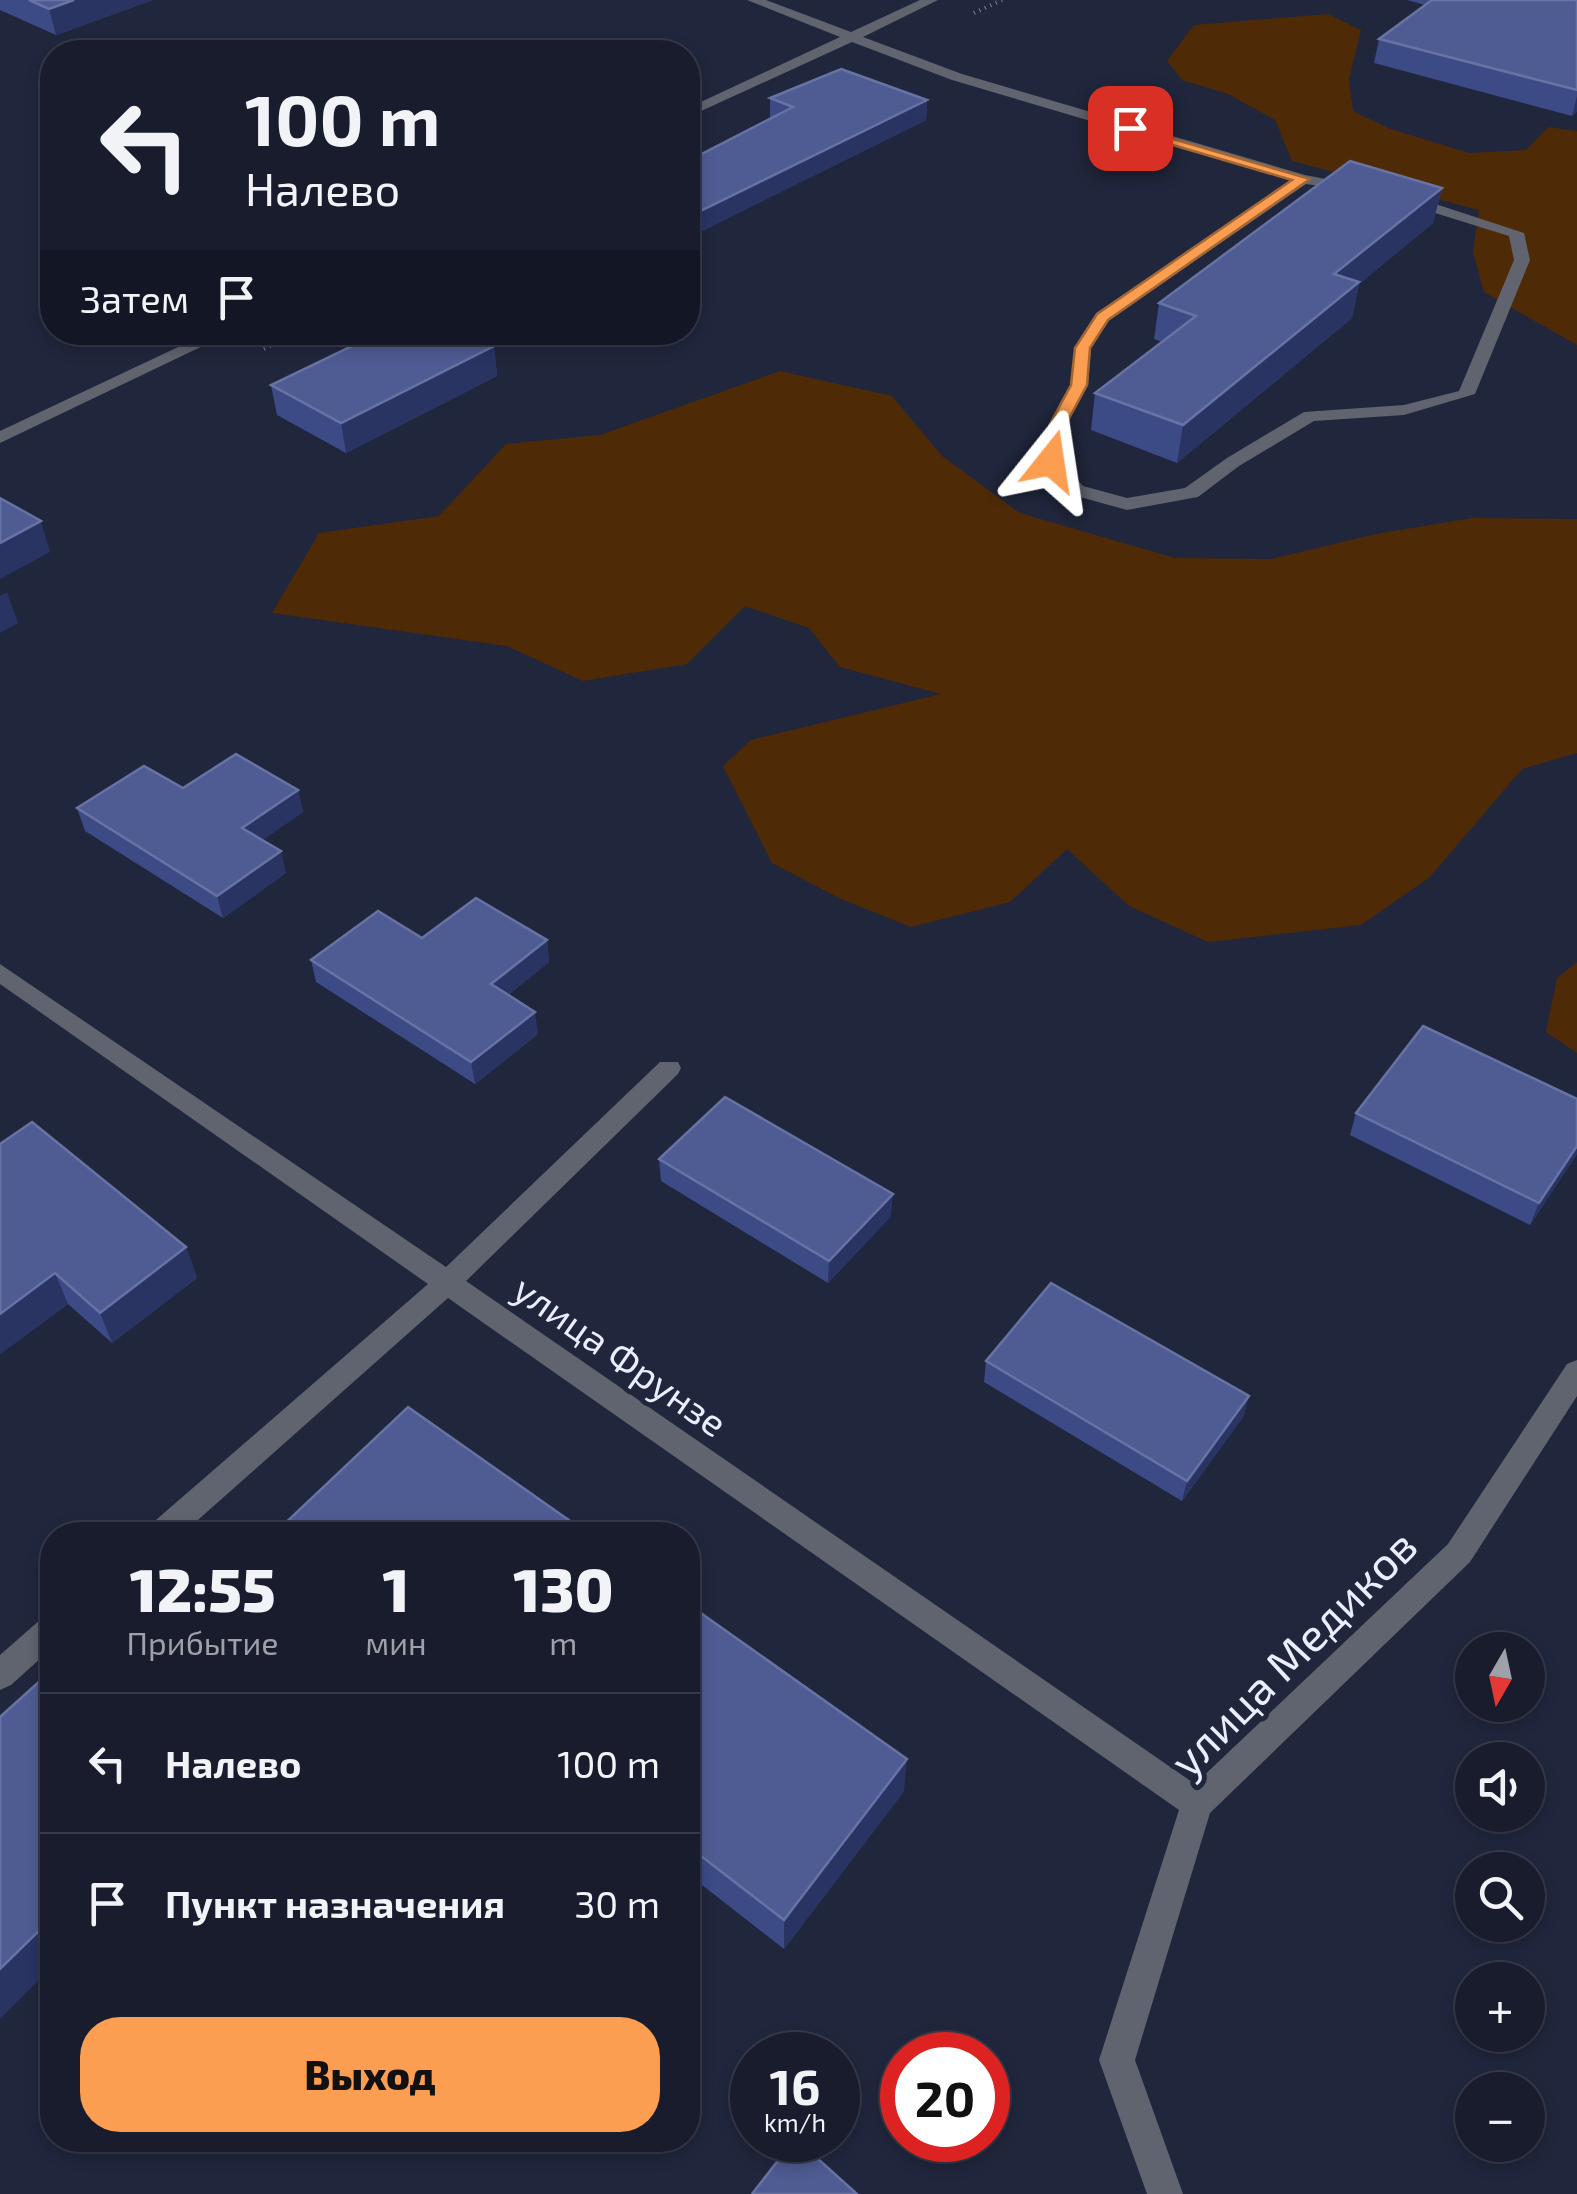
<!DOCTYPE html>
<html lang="ru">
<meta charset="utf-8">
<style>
body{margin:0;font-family:"Exo 2",sans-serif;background:#252939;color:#f1f3f6;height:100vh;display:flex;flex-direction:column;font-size:38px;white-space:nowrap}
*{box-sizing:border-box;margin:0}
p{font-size:32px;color:#9fa1aa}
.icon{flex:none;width:55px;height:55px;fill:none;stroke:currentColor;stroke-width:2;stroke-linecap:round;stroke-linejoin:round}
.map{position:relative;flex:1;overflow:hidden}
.drawer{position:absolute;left:40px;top:1522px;width:660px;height:630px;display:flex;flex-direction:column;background:#181c2d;border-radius:40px;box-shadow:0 5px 15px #0003,0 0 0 2px #363a49}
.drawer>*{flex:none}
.guide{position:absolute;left:40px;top:40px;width:660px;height:305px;border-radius:40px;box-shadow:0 5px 15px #0003,0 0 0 2px #363a49;background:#181c2d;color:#f1f3f6;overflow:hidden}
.needle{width:65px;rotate:189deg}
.fabs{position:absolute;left:1455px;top:1632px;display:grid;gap:20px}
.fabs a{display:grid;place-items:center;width:90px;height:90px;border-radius:50%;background:#181c2d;box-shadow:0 5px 15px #0003,0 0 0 2px #363a49;font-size:50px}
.speed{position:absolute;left:730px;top:2032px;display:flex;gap:20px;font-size:50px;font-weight:700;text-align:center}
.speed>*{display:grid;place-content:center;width:130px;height:130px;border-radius:50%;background:#181c2d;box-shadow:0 5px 15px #0003,0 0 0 2px #363a49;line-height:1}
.speed small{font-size:25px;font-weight:400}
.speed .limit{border:15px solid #d22;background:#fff;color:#111}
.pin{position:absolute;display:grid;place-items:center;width:85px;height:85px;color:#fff;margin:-42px;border-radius:20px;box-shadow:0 5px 15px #0006}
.me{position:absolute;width:110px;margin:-55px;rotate:15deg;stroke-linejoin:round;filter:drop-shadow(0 0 8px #0008)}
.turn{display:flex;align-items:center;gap:35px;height:210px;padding:0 40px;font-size:45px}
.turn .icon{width:130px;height:130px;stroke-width:2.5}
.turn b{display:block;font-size:70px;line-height:85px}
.then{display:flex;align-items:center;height:95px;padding:0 40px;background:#0003;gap:20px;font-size:38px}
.eta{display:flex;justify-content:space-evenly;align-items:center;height:170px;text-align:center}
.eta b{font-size:60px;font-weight:800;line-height:70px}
.button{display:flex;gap:20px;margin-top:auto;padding:20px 40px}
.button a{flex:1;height:115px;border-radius:40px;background:#fb9e51;color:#111;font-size:40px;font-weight:800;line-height:115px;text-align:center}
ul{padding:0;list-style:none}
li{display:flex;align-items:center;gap:30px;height:140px;padding:0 40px;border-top:2px solid #363a49}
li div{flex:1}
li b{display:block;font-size:38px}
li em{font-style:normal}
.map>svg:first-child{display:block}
.green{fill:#4f2a07}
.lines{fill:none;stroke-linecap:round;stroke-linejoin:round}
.path{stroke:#808598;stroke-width:4;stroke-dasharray:1 5;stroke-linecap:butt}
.minor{fill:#60646f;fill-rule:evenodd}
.wall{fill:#3c4a86}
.shaded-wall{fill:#293463}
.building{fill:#4f5c93;stroke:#6773a4;stroke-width:2.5}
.route{fill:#fb9e51;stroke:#a36735;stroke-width:2.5}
.labels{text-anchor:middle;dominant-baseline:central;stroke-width:10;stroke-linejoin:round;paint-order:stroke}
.street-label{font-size:38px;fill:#eaefff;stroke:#20263c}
.near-street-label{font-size:45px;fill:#eaefff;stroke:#20263c}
</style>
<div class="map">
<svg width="1577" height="2194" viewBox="0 0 1577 2194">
<rect width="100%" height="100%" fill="#20263c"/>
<g class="green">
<path d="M1328 14 1361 30 1349 79 1353 111 1388 128 1469 153 1526 150 1548 127 1577 131V345L1484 292 1473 252 1479 210 1292 161 1275 120 1228 94 1182 80 1167 61 1194 25Z"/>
<path d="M780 371 892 396 942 456 1020 513 1175 558 1271 559 1376 534 1472 518 1577 519V753L1522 769 1430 877 1361 925 1208 942 1129 906 1067 849 1010 902 911 927 841 899 772 863 723 766 751 740 941 694 840 667 809 628 745 606 687 664 583 681 507 646 272 613 319 533 439 516 506 444 600 435Z"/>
<path d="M1577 962V1053L1546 1032 1557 978Z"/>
</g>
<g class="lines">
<g class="path">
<path d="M974 13 1002 0"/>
<path d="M264 349 299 332"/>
</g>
<g class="minor">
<path d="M747 0H766L851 32 920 0H938L863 37 962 74 1305 175 1362 186 1354 191 1306 184 1109 320 1091 348 1088 385 1067 424 1060 460 1083 486 1127 498 1185 488 1227 458 1304 412 1404 405 1459 391 1514 260 1509 236 1403 203V197L1408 195 1524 233 1530 260 1475 394 1404 415 1314 421 1239 466 1198 497 1127 510 1069 494 1042 461 1049 424 1070 385 1075 348 1097 313 1291 180 952 80 852 42 688 117V108L840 37Z"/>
<path d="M210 332H232L0 443V431Z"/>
<path d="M0 964 446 1267 660 1062H678L681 1068 678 1074 466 1281 1195 1784 1448 1544 1567 1364 1577 1360V1396L1470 1562 1210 1813 1135 2060 1183 2194H1147L1099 2060 1179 1810 448 1298 181 1535H145L149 1526 428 1284 0 984Z"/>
<path d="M52 1615V1648L11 1685 0 1690V1655L41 1619Z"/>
</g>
</g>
<g class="wall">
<path d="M0 0H153L56 35 0 10Z"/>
<path d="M1407 0H1577V111L1572 116 1374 63 1379 39 1425 5Z"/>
<path d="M770 98 927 100 926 120 688 238V161L772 118 770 117Z"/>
<path d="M1442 188 1433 223 1359 284 1352 318 1177 463 1091 430 1095 393 1162 342 1154 339 1159 303Z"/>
<path d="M494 346 497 376 346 453 277 415 271 385Z"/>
<path d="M183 788 298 790 303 812 262 840 286 873 223 918 85 831 77 808Z"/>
<path d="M422 938 547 940 549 962 508 995 538 1034 475 1084 316 982 311 960Z"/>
<path d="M1356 1113 1577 1154 1530 1225 1350 1135Z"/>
<path d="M0 1144 186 1247 197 1278 112 1343 68 1304 0 1354Z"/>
<path d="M659 1159 891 1216 828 1283 661 1181Z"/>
<path d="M986 1361 1249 1396 1243 1417 1182 1501 984 1382Z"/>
<path d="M688 1604 904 1791 784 1949 688 1874Z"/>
</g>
<g class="shaded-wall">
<path d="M74 0H153L56 35 49 9Z"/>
<path d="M1577 96V111L1572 116Z"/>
<path d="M927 100 926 120 688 238V217Z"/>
<path d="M1442 188 1433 223 1359 284 1352 318 1177 463 1183 425 1334 274Z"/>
<path d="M494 346 497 376 346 453 341 423Z"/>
<path d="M41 521 50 552 0 579V543Z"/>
<path d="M7 592 18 623 0 633V596Z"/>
<path d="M298 790 303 812 248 850 242 828Z"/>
<path d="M281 851 286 873 223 918 217 896Z"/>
<path d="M547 940 549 962 494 1006 491 984Z"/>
<path d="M535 1012 538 1034 475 1084 471 1062Z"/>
<path d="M1577 1146V1154L1530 1225 1539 1203Z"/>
<path d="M893 1194 891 1216 828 1283 829 1261Z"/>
<path d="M186 1247 197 1278 112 1343 100 1313Z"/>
<path d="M55 1273 68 1304 0 1354V1314Z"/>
<path d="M1249 1396 1243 1417 1182 1501 1187 1481Z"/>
<path d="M907 1759 904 1791 784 1949V1920Z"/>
<path d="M52 1918V1967L0 2019V1969Z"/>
</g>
<g class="building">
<path d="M29 0H74L49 9Z"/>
<path d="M1432 0H1577V90L1379 39Z"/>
<path d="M841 69 927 100 688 217V161L793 107 770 98Z"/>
<path d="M1350 161 1442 188 1334 274 1359 282 1183 425 1095 393 1196 316 1159 303Z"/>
<path d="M381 332H465L494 346 341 423 271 385Z"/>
<path d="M0 498 41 521 0 543Z"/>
<path d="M236 754 298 790 242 828 281 851 217 896 77 808 144 766 183 788Z"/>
<path d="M476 898 547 940 491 984 535 1012 471 1062 311 960 378 911 422 938Z"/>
<path d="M1423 1026 1577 1099V1146L1539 1203 1356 1113Z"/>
<path d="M725 1097 893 1194 829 1261 659 1159Z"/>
<path d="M32 1122 186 1247 100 1313 55 1273 0 1314V1144Z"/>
<path d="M1051 1283 1249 1396 1187 1481 986 1361Z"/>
<path d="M408 1407 590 1535H284L278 1530Z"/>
<path d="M688 1604 907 1759 784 1920 688 1846Z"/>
<path d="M52 1670V1918L0 1969V1717Z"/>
<path d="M794 2140H797L857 2194H752Z"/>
</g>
<path class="route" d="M1125 125 1310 179 1108 320 1090 348 1087 385 1066 424 1059 461 1051 466 1043 461 1050 424 1071 385 1075 348 1097 314 1292 180 1125 131Z"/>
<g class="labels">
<g class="street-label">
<text transform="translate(621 1355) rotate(35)">улица Фрунзе</text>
</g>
<g class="near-street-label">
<text transform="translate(1292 1652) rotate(-45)">улица Медиков</text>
</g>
</g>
</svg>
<div class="fabs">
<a><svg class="needle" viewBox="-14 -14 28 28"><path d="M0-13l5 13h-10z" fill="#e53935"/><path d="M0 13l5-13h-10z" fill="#9fa1aa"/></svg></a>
<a><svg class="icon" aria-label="sound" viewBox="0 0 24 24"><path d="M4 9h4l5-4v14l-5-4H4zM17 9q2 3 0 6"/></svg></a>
<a><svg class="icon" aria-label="search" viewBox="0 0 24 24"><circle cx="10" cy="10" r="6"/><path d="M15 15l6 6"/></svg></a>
<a>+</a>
<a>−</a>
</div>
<div class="speed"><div>16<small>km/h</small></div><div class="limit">20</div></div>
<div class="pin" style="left:1130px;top:128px;background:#d93025"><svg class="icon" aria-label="arrive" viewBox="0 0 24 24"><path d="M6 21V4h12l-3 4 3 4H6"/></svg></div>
<svg class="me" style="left:1051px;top:461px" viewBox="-20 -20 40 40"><path d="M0-17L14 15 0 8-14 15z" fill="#fb9e51" stroke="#fff" stroke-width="4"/></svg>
<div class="guide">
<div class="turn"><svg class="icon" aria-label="left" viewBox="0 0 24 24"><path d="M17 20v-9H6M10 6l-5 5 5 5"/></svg><div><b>100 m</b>Налево</div></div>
<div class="then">Затем<svg class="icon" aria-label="arrive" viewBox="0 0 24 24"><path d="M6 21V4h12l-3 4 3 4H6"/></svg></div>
</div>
<section class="drawer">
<div class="eta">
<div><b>12:55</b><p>Прибытие</p></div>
<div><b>1</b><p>мин</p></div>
<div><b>130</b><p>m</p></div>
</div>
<ul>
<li><svg class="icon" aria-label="left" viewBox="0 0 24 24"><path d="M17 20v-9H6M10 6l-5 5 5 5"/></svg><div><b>Налево</b></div><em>100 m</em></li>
<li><svg class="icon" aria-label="arrive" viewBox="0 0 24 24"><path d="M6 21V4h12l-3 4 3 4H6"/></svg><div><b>Пункт назначения</b></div><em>30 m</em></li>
</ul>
<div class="button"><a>Выход</a></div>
</section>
</div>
